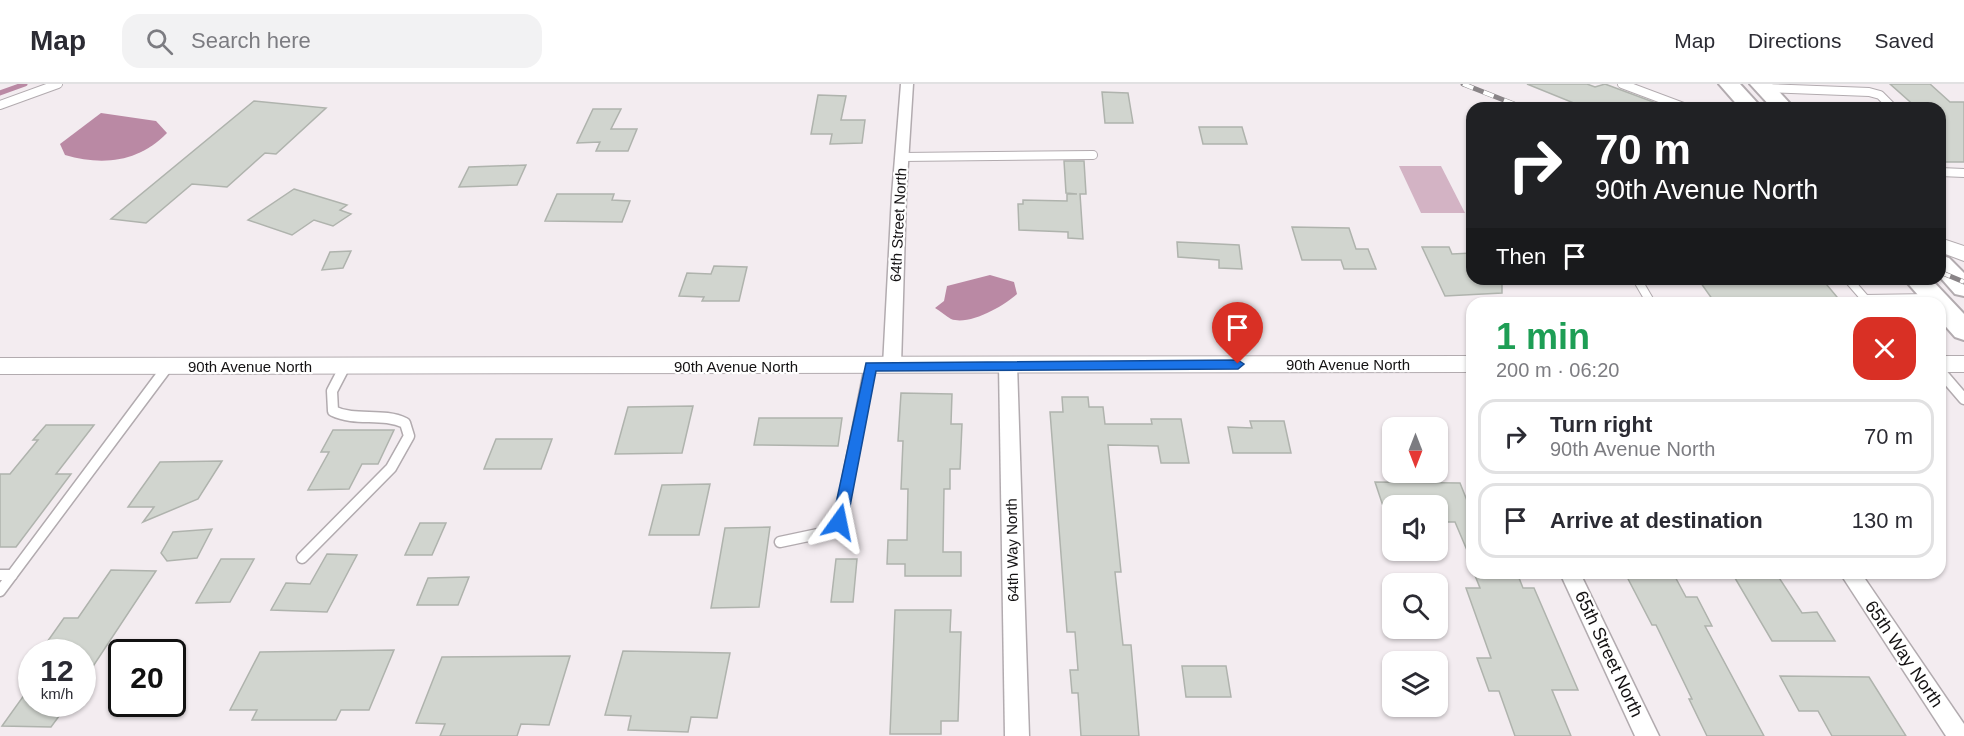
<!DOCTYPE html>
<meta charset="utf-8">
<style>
body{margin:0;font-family:Arial,sans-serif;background:#f2f2f3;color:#2b2b33;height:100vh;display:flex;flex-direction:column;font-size:22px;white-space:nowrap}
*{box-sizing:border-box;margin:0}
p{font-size:20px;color:#7c7c81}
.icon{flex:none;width:33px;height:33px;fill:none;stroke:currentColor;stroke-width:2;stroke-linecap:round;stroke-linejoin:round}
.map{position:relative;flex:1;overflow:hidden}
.drawer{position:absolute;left:1466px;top:213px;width:480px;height:282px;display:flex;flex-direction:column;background:#fff;border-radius:18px;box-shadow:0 2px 4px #0004}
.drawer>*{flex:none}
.hud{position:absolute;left:1466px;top:18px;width:480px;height:183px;border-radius:18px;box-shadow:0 2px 4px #0004;background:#202124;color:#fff;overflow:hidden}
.needle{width:39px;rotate:180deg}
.fabs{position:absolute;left:1382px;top:333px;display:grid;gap:12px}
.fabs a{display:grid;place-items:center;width:66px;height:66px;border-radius:12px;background:#fff;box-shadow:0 2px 4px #0004;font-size:30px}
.speed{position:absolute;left:18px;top:555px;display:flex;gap:12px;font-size:30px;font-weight:700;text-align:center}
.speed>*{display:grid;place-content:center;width:78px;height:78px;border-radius:50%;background:#fff;box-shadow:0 2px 4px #0004;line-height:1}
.speed small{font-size:15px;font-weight:400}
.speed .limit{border:3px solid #111;border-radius:9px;background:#fff;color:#111}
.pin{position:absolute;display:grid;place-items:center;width:51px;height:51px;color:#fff;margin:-62px -26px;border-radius:50% 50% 50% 0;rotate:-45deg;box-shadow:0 0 6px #0007}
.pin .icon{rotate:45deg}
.me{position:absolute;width:66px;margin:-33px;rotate:12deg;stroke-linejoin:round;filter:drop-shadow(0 0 4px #0008)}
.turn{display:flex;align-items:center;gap:21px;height:126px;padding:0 30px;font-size:27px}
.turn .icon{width:78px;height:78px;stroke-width:2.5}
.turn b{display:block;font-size:42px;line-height:51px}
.then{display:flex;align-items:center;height:57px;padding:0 30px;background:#0003;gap:12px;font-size:22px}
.round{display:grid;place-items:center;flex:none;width:63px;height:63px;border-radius:18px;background:#f2f2f3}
.head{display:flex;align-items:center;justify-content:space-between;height:102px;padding:0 30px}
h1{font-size:36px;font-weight:800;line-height:45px;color:#1e9e55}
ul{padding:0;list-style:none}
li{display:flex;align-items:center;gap:18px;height:75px;margin:0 12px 9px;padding:0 18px;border:3px solid #e1e1e2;border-radius:18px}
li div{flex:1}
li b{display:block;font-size:22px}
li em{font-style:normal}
header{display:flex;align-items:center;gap:36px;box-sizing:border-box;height:84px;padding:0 30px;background:#fff;border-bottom:2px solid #e1e1e2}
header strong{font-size:28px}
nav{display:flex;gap:33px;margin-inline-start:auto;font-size:21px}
.search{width:420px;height:54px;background:#f2f2f3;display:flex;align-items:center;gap:15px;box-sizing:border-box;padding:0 21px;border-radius:18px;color:#7c7c81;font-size:22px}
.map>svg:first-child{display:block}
.green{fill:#d3b3c4}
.water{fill:#ba89a4}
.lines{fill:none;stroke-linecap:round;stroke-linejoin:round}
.stream{stroke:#ba89a4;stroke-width:5}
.building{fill:#d1d5cf;stroke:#afb3ad;stroke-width:1.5}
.lane-far1-casing{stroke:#b2abaf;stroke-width:10}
.lane-casing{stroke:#b2abaf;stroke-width:13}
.street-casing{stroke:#b2abaf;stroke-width:3}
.secondary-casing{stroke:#b2abaf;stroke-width:2}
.primary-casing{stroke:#b2abaf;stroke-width:4}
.lane-far1{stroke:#fff;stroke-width:8}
.lane{stroke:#fff;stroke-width:10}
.street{fill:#fff;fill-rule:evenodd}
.secondary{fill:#fff;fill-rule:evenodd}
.primary{fill:#fff;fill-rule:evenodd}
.rail-casing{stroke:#898487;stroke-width:5}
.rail{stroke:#fff;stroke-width:4;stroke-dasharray:11;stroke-linecap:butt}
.route{fill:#1a73e8;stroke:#114b97;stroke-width:1.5}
.labels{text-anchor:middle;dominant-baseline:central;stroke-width:4.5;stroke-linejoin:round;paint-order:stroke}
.street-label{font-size:15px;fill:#141213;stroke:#fff}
.near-street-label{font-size:18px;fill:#141213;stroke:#fff}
</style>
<header>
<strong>Map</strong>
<div class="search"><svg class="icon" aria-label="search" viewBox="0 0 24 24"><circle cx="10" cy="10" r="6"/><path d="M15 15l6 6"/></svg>Search here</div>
<nav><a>Map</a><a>Directions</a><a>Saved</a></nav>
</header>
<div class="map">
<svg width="1964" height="652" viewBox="0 0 1964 652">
<rect width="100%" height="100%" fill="#f3ecf0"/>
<path class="green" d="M1399 82H1441L1465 129H1421Z"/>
<g class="water">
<path d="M101 29 156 37 167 49C139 78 103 82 65 71L60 60Z"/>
<path d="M990 191 1014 198 1017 210C1004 222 969 242 951 235 946 232 940 227 935 224L944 217 947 202Z"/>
</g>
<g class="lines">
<path class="stream" d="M0 9 25 0"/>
</g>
<g class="building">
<path d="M1527 0H1587L1595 3 1605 0 1664 22 1586 24Z"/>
<path d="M1890 0H1930L1950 18H1964V78H1940V24H1917Z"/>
<path d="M1102 8 1128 9 1133 39H1105Z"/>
<path d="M818 11 846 12 841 36H865L862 59 830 60 832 50H811Z"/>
<path d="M254 17 326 24 276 70 265 69 227 103 192 100 146 139 111 135Z"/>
<path d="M593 25H621L611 45H637L628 67H596L600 58 577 59Z"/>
<path d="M1199 43H1242L1247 60H1203Z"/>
<path d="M1064 77H1084L1086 110H1080L1083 155 1068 154V148L1019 146 1018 120H1023V116L1067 117V110H1077L1066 109Z"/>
<path d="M526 81 517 101 459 103 469 83Z"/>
<path d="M294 105 347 121 340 126 351 130 333 142 314 136 292 151 248 136Z"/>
<path d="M557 110H614L612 116 630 117 622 138 545 137Z"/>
<path d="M1292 143 1349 144 1356 165H1368L1376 185H1344L1341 176H1302Z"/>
<path d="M1177 158 1239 161 1242 185 1219 184V176L1178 173Z"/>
<path d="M1422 163H1449L1452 170 1472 169V195H1502V209L1445 212Z"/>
<path d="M351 167 343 184 322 186 330 168Z"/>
<path d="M714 182 747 183 739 217H702L704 213 679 212 687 189 711 190Z"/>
<path d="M1698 195H1822L1842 219H1715Z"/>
<path d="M901 309 952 310 951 340H962L960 385H950V405H944L943 468H961V492H905V480H887L888 456H907L908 405H901L903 357H898Z"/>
<path d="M1062 313H1088L1089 323H1103L1105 340H1152L1151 335H1181L1189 379H1161L1158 362 1108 361 1121 488H1115L1123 561H1131L1139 652H1081L1078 609H1072L1070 586H1078L1075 548H1067L1050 328H1063Z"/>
<path d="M693 322 682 369 615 370 628 323Z"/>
<path d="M759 334H842L838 362 754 361Z"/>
<path d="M1250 337H1284L1291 369H1233L1228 343 1252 344Z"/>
<path d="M46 341H94L56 390H71L16 463H0V390H10L38 356H33Z"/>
<path d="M333 346H394L378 380H362L349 405 308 406 329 368H321Z"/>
<path d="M496 355H552L541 385H484Z"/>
<path d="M222 377 198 415 143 438 154 423H128L160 378Z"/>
<path d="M1375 398 1460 399 1472 429V478L1455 438H1437V422H1383Z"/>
<path d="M710 400 699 451H649L662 401Z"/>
<path d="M420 439H446L432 471H405Z"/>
<path d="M770 443 759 523 711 524 725 444Z"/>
<path d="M212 445 197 474 167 477 161 469 173 448Z"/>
<path d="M327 470 357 471 327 528 271 526 286 499 310 500Z"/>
<path d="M221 475H254L230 518 196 519Z"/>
<path d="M836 475H857L853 518H831Z"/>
<path d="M111 486 156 487 82 599V568H40L64 534H78Z"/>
<path d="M1474 489H1517L1523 504H1534L1578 606H1552L1571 652H1515L1499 607H1489L1477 574H1491L1466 504H1480Z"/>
<path d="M1625 489H1673L1686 513H1697L1712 542H1705L1764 652H1707L1689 615H1692L1656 541H1652Z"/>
<path d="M1732 489H1776L1802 529 1817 528 1835 557H1772Z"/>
<path d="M469 493 458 521H417L428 494Z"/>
<path d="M895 526H951L950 548H961L958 637H941V650H890Z"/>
<path d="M394 566 369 626H341L336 636H252L257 626H230L260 568Z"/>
<path d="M623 567 730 569 717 634 691 633 688 648 628 646 631 632 605 631Z"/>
<path d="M570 572 549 641 521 640 517 652H440L445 640 416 639 442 573Z"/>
<path d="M1182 582H1226L1231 613H1186Z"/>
<path d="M1780 592 1869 593 1906 652H1832L1818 627H1799Z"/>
<path d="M32 600V620H68L51 643 2 642Z"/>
</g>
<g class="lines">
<g class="lane-far1-casing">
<g id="lane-far1">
<path d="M1622 0 1686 24"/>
<path d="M1764 4 1869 8 1880 11 1893 24"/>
<path d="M0 21 58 0"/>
<path d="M902 73 1093 71"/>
<path d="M1940 88 1964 89"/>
<path d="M1637 195 1651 219"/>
<path d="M1848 195 1868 218"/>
<path d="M1865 215 1931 214"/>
</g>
</g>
<g class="lane-casing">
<g id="lane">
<path d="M1940 287 1964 315"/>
<path d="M780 458 832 447 839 438 870 282"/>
<path d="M302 474 391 384 409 352 405 339C382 328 356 338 333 327L332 307 345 282"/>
<path d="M0 491H12"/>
<path d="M0 507 168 282"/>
</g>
</g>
<g class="street-casing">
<g id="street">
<path d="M901 0H913L906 111 901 282 898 286H886L883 282 892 111Z"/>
<path d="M1008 274 1014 276 1017 280 1029 652H1005L999 280 1002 276Z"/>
<path d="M1560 489H1580L1659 652H1635Z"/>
<path d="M1840 489H1861L1964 640V652H1946Z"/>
</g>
</g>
<g class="secondary-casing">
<g id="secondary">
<path d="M1940 154 1964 162V177L1940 168Z"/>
<path d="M1472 272V288L0 290V274Z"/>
<rect x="1940" y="272" width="24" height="16"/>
</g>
</g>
<g class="primary-casing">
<g id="primary">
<path d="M1719 0H1740L1762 24H1740Z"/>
<path d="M1750 0H1772L1794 24H1772Z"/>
<path d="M1940 171 1949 174 1964 189V212L1955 210 1940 193Z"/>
<path d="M1904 195H1931L1964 230V256L1955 253 1940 236V219H1925Z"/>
</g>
</g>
<use href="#lane-far1" class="lane-far1"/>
<use href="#lane" class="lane"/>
<use href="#street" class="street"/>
<use href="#secondary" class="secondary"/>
<use href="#primary" class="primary"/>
<g class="rail-casing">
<g id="rail">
<path d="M1463 0 1524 24"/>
<path d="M1940 188 1964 198"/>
</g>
</g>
<use href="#rail" class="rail"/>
</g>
<path class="route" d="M1238 276 1244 280 1238 285 876 287 847 438 844 442H834L832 438 866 279Z"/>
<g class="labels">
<g class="street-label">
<text transform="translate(898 141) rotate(-87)">64th Street North</text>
<text x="1348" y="280">90th Avenue North</text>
<text x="250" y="282">90th Avenue North</text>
<text x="736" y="282">90th Avenue North</text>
<text transform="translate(1012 466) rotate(-91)">64th Way North</text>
</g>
<g class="near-street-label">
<text transform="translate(1609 570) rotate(65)">65th Street North</text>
<text transform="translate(1904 570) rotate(56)">65th Way North</text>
</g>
</g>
</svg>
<div class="fabs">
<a><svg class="needle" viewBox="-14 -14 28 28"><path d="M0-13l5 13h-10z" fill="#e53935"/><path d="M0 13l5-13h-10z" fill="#7c7c81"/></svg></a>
<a><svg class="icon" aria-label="sound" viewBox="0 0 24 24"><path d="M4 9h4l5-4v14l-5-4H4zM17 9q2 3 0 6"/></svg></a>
<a><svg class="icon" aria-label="search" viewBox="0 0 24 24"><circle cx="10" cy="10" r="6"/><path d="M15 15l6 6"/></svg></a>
<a><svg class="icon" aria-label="layers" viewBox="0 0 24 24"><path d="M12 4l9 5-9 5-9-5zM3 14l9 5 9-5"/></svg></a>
</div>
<div class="speed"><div>12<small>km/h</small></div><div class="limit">20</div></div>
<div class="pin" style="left:1238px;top:280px;background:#d93025"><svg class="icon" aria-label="arrive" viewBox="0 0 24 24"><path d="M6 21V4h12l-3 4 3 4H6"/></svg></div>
<svg class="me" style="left:839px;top:438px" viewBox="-20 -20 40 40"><path d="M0-17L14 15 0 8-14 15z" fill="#1a73e8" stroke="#fff" stroke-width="4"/></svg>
<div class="hud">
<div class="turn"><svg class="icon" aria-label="right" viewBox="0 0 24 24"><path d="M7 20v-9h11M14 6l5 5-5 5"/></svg><div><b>70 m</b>90th Avenue North</div></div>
<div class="then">Then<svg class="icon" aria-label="arrive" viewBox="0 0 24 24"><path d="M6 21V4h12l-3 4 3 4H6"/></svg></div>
</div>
<section class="drawer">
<div class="head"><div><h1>1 min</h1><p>200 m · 06:20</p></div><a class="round" style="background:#d93025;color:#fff"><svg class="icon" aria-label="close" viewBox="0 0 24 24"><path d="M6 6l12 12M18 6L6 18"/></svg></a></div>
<ul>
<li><svg class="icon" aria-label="right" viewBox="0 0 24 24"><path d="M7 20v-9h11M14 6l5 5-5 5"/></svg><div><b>Turn right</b><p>90th Avenue North</p></div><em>70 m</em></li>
<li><svg class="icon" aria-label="arrive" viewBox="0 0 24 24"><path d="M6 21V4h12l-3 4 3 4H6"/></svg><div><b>Arrive at destination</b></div><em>130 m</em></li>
</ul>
</section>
</div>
